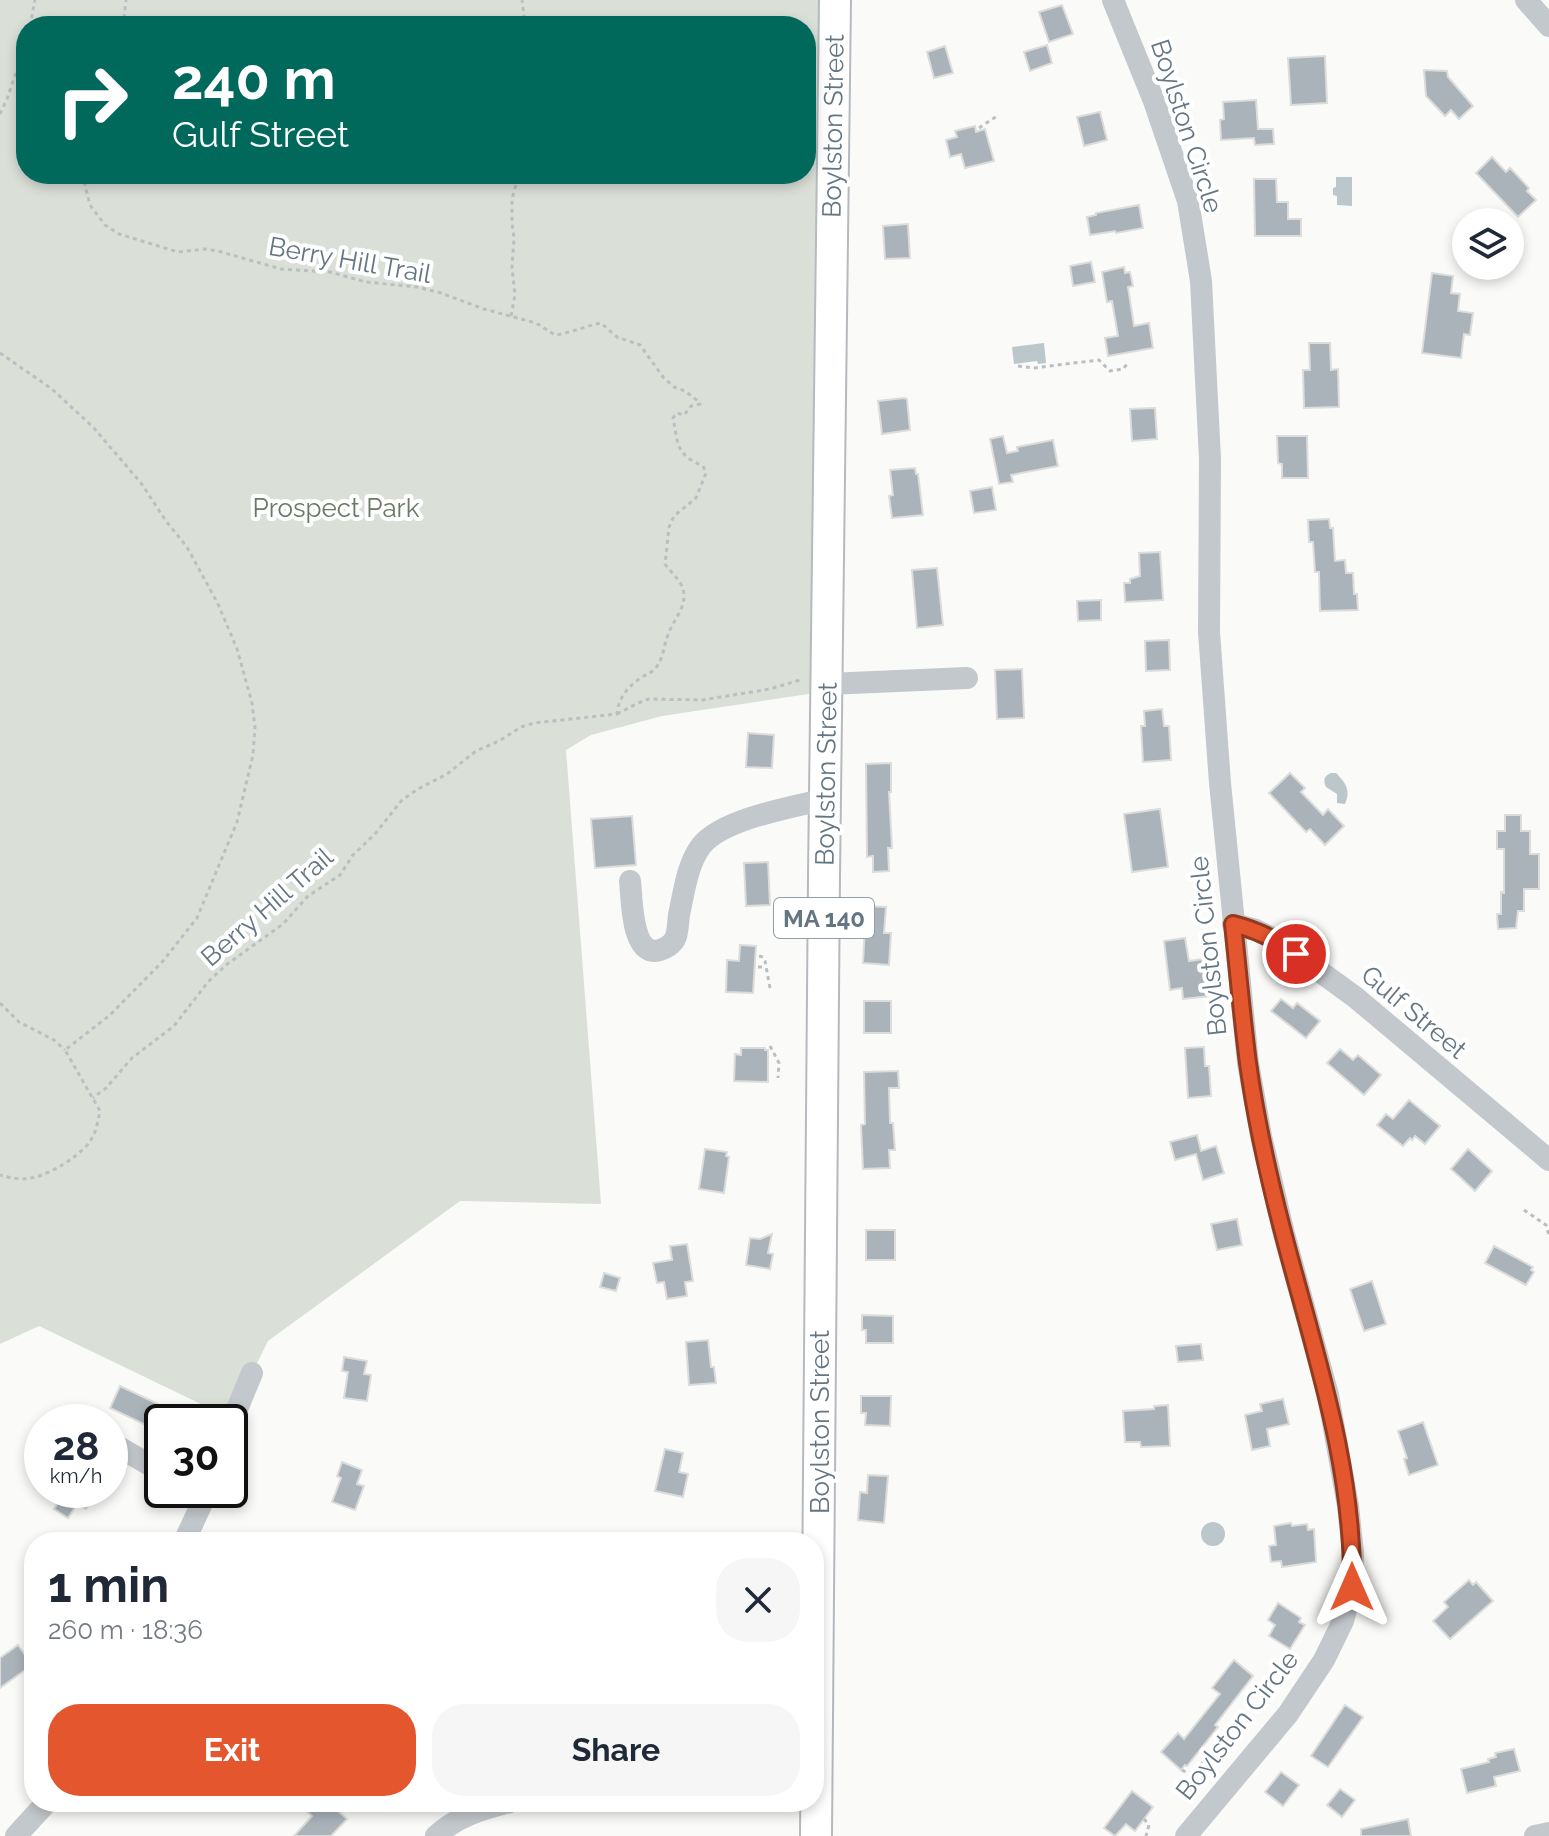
<!DOCTYPE html>
<meta charset="utf-8">
<style>
body{margin:0;font-family:Raleway,sans-serif;background:#f6f6f7;color:#1f2937;height:100vh;display:flex;flex-direction:column;font-size:30px;white-space:nowrap}
*{box-sizing:border-box;margin:0}
p{font-size:26px;color:#747a83}
.icon{flex:none;width:44px;height:44px;fill:none;stroke:currentColor;stroke-width:2;stroke-linecap:round;stroke-linejoin:round}
.map{position:relative;flex:1;overflow:hidden}
.details{position:absolute;left:24px;top:1532px;width:800px;height:280px;display:flex;flex-direction:column;background:#fff;border-radius:32px;box-shadow:0 4px 12px #0003}
.details>*{flex:none}
.guide{position:absolute;left:16px;top:16px;width:800px;height:168px;border-radius:32px;box-shadow:0 4px 12px #0003;background:#00695c;color:#fff;overflow:hidden}
.controls{position:absolute;left:1452px;top:208px;display:grid;gap:16px}
.controls a{display:grid;place-items:center;width:72px;height:72px;border-radius:50%;background:#fff;box-shadow:0 4px 12px #0003;font-size:40px}
.speed{position:absolute;left:24px;top:1404px;display:flex;gap:16px;font-size:40px;font-weight:700;text-align:center}
.speed>*{display:grid;place-content:center;width:104px;height:104px;border-radius:50%;background:#fff;box-shadow:0 4px 12px #0003;line-height:1}
.speed small{font-size:20px;font-weight:400}
.speed .limit{border:4px solid #111;border-radius:12px;background:#fff;color:#111}
.pin{position:absolute;display:grid;place-items:center;width:68px;height:68px;color:#fff;margin:-34px;border:4px solid #fff;border-radius:50%;box-shadow:0 2px 8px #0007}
.me{position:absolute;width:88px;margin:-44px;rotate:0deg;stroke-linejoin:round;filter:drop-shadow(0 0 6px #0008)}
.turn{display:flex;align-items:center;gap:28px;height:168px;padding:0 24px;font-size:36px}
.turn .icon{width:104px;height:104px;stroke-width:2.5}
.turn b{display:block;font-size:56px;line-height:68px}
.round{display:grid;place-items:center;flex:none;width:84px;height:84px;border-radius:32px;background:#f6f6f7}
.headline{display:flex;align-items:center;justify-content:space-between;height:136px;padding:0 24px}
h1{font-size:48px;font-weight:700;line-height:60px}
.action{display:flex;gap:16px;margin-top:auto;padding:16px 24px}
.action a{flex:1;height:92px;border-radius:32px;background:#e4572e;color:#fff;font-size:32px;font-weight:700;line-height:92px;text-align:center}
.action a+a{background:#f6f6f7;color:#1f2937}
.map>svg:first-child{display:block}
.green{fill:#dadfd7;fill-rule:evenodd}
.water{fill:#bbc7cb}
.building{fill:#aab3b9;stroke:#dcdcda;stroke-width:2}
.lines{fill:none;stroke-linecap:round;stroke-linejoin:round}
.major-casing{stroke:#b5babe;stroke-width:34}
.path{stroke:#bbbfc2;stroke-width:3;stroke-dasharray:4 4;stroke-linecap:butt}
.minor{stroke:#c3c8cc;stroke-width:22}
.major{stroke:#fff;stroke-width:30}
.route-casing{stroke:#94391e;stroke-width:20}
.route{stroke:#e4572e;stroke-width:14}
.labels{text-anchor:middle;dominant-baseline:central;stroke-width:8;stroke-linejoin:round;paint-order:stroke}
.shield{fill:#fff;stroke:#939fa8;stroke-width:2}
.shield-label{font-size:24px;font-weight:bold;fill:#657683}
.street-label{font-size:26px;fill:#657683;stroke:#fff}
.park-label{font-size:26px;fill:#687a64;stroke:#fff}
</style>
<div class="map">
<svg width="1549" height="1836" viewBox="0 0 1549 1836">
<rect width="100%" height="100%" fill="#fafaf8"/>
<path class="green" d="M0 0H835L828 691 662 716 591 735 566 750 601 1204 460 1201 268 1341 252 1373 232 1419 39 1326 0 1344ZM26 26H806V174H26Z"/>
<g class="water">
<path d="M1336 177H1352V206L1337 205V196L1333 195V188L1336 187Z"/>
<path d="M1044 343 1046 363 1038 364 1037 361 1014 364 1012 347Z"/>
<path d="M1331 773H1336C1346 783 1351 791 1345 804L1337 803V794L1326 787C1323 780 1324 776 1331 773Z"/>
<circle cx="1213" cy="1534" r="12"/>
</g>
<g class="building">
<path d="M1062 5 1073 34 1049 42 1039 12Z"/>
<path d="M1047 45 1052 63 1030 71 1024 52Z"/>
<path d="M945 46 953 73 934 78 927 52Z"/>
<path d="M1325 56 1327 103 1291 105 1288 58Z"/>
<path d="M1424 70 1447 71 1448 77 1473 106 1459 119 1451 110 1445 116 1426 96Z"/>
<path d="M1256 100 1258 129H1273L1274 144 1255 145 1254 138 1221 140 1220 120 1224 119 1223 102Z"/>
<path d="M1100 112 1107 140 1084 146 1077 117Z"/>
<path d="M975 126 976 132 985 129 994 161 965 168 961 154 950 157 946 140 957 137 955 131Z"/>
<path d="M1492 157 1506 172 1510 168 1529 188 1527 191 1536 200 1518 217 1476 173Z"/>
<path d="M1254 179H1276L1277 202H1288V219H1301V236H1255Z"/>
<path d="M1139 205 1143 228 1116 233 1115 231 1090 235 1087 217 1096 215V213Z"/>
<path d="M908 224 910 258 885 259 883 226Z"/>
<path d="M1091 262 1095 282 1073 286 1070 266Z"/>
<path d="M1124 267 1125 273 1130 272 1133 286 1128 287 1134 326 1149 323 1153 348 1108 356 1105 338 1118 336 1112 301 1107 302 1102 272Z"/>
<path d="M1432 273 1453 276 1451 293 1460 294 1458 311 1473 313 1470 335 1464 334 1461 358 1422 353Z"/>
<path d="M1309 343H1330L1331 370 1338 369 1339 407 1304 408 1303 370H1310Z"/>
<path d="M904 398 907 399 910 430 882 434 878 401Z"/>
<path d="M1155 408 1157 439 1132 441 1130 409Z"/>
<path d="M1003 436 1007 453 1018 451 1017 447 1053 440 1058 466 1011 475 1013 482 999 484 990 439Z"/>
<path d="M1277 436H1307L1308 478H1282V464L1278 463Z"/>
<path d="M915 468 916 474H918L923 515 892 518 889 496 893 495 890 470Z"/>
<path d="M992 487 996 510 974 513 970 491Z"/>
<path d="M1329 519 1330 528H1333L1335 561 1345 560 1346 573H1353L1354 594H1357L1358 610 1320 611 1319 572H1315L1313 542H1309L1308 520Z"/>
<path d="M1160 552 1163 600 1125 602 1124 583H1130V579L1140 576 1139 553Z"/>
<path d="M937 568 943 625 917 628 912 570Z"/>
<path d="M1101 600V620L1078 621 1077 601Z"/>
<path d="M1169 640 1170 670 1146 671 1145 641Z"/>
<path d="M1022 669 1024 718 997 719 995 670Z"/>
<path d="M1162 709 1164 726H1169L1171 760 1143 762 1141 726H1145L1144 711Z"/>
<path d="M748 733 774 735 772 768 746 767Z"/>
<path d="M891 763V792H889L892 848H888L889 871 873 872V856L867 857 866 764Z"/>
<path d="M1290 773 1305 788 1301 792 1323 815 1328 809 1344 826 1325 845 1310 829 1306 832 1269 793Z"/>
<path d="M1160 809 1168 867 1132 872 1124 814Z"/>
<path d="M1505 815H1521V831H1530V854H1539V889H1524V911H1518L1516 928 1498 929 1497 914H1501V892L1504 893V849H1497V831H1505Z"/>
<path d="M632 816 636 865 595 868 591 819Z"/>
<path d="M768 862 770 905 746 906 744 863Z"/>
<path d="M866 906 886 907 884 933H891L889 965 863 963Z"/>
<path d="M1185 938 1189 961 1203 959V964H1206L1210 996 1183 999 1182 988 1170 990 1164 941Z"/>
<path d="M740 945 756 946 753 993 726 992 727 960 739 961Z"/>
<path d="M1281 999 1293 1008 1297 1003 1320 1021 1306 1038 1271 1011Z"/>
<rect x="864" y="1001" width="27" height="32"/>
<path d="M1204 1047 1205 1066H1209L1211 1096 1188 1098 1185 1048Z"/>
<path d="M741 1048H765V1050H768V1082L734 1081 735 1054 741 1055Z"/>
<path d="M1340 1049 1353 1060 1358 1055 1381 1075 1364 1095 1327 1063Z"/>
<path d="M898 1071 899 1088H889L890 1123H893L895 1150H889L890 1168 863 1169 861 1125 865 1124 864 1072Z"/>
<path d="M1409 1100 1440 1126 1425 1144 1415 1136 1412 1140 1410 1138 1403 1146 1377 1125 1386 1114 1393 1119Z"/>
<path d="M1197 1135 1201 1151 1216 1146 1224 1173 1203 1180 1196 1154 1175 1160 1170 1142Z"/>
<path d="M705 1149 727 1152 726 1156 729 1157 724 1193 699 1189Z"/>
<path d="M1468 1149 1492 1171 1475 1191 1451 1169Z"/>
<path d="M1237 1219 1242 1245 1217 1250 1211 1224Z"/>
<rect x="866" y="1230" width="29" height="30"/>
<path d="M772 1234 768 1253 773 1254 770 1269 746 1265 750 1238 760 1239Z"/>
<path d="M687 1244 693 1281 685 1282 687 1296 667 1299 664 1282 657 1283 653 1263 672 1260 670 1246Z"/>
<path d="M1494 1246 1533 1267 1531 1270 1534 1272 1526 1285 1485 1263Z"/>
<path d="M604 1273 620 1278 616 1291 600 1287Z"/>
<path d="M1372 1281 1386 1324 1364 1331 1350 1289Z"/>
<path d="M862 1315 893 1316V1343H866V1330H862Z"/>
<path d="M708 1340 711 1367H714L716 1383 689 1385 686 1342Z"/>
<path d="M1201 1344 1203 1360 1178 1362 1176 1346Z"/>
<path d="M344 1357 367 1361 364 1374 371 1375 367 1401 344 1398 348 1372 342 1371Z"/>
<path d="M120 1386 158 1404 148 1426 110 1408Z"/>
<path d="M861 1396H891L890 1426 865 1425 866 1413H861Z"/>
<path d="M1283 1399 1289 1424 1267 1429 1270 1446 1252 1450 1245 1415 1262 1411 1260 1404Z"/>
<path d="M1168 1405 1170 1446 1141 1447 1140 1442H1125L1123 1411 1154 1409V1406Z"/>
<path d="M1423 1422 1438 1465 1409 1475 1404 1459 1407 1458 1398 1431Z"/>
<path d="M665 1449 683 1453 679 1472 688 1474 683 1497 655 1491Z"/>
<path d="M342 1462 362 1470 357 1484 364 1486 355 1510 332 1502 341 1478 337 1476Z"/>
<path d="M868 1475 888 1476 884 1523 858 1520 860 1492 867 1493Z"/>
<path d="M55 1490H98L86 1509 77 1504 68 1518 54 1509 63 1495Z"/>
<path d="M1291 1523 1292 1526 1307 1524 1308 1530 1314 1529 1316 1562 1282 1567 1281 1561 1271 1562 1269 1546 1276 1545 1274 1526Z"/>
<path d="M1469 1580 1473 1585 1476 1582 1493 1601 1450 1639 1433 1621 1448 1607 1444 1602Z"/>
<path d="M1278 1603 1301 1618 1299 1622 1305 1625 1290 1649 1269 1636 1275 1625 1268 1620Z"/>
<path d="M18 1645 32 1665 0 1688V1658Z"/>
<path d="M1234 1660 1253 1676 1215 1725 1218 1727 1187 1766 1185 1765 1181 1770 1161 1752 1178 1733 1184 1739 1220 1694 1212 1688Z"/>
<path d="M1345 1705 1363 1717 1328 1767 1311 1756Z"/>
<path d="M1514 1749 1520 1771 1494 1777 1496 1786 1467 1793 1461 1769 1489 1762 1488 1759 1496 1757 1495 1753Z"/>
<path d="M1281 1772 1299 1785 1283 1806 1265 1792Z"/>
<path d="M1340 1789 1355 1800 1342 1817 1327 1805Z"/>
<path d="M1132 1791 1153 1807 1135 1831 1126 1824 1115 1836 1104 1828Z"/>
<path d="M296 1802H328L347 1819 331 1836H294L312 1816Z"/>
<path d="M1408 1819 1411 1836H1361V1829Z"/>
</g>
<g class="lines">
<g class="major-casing">
<path id="major" d="M816 1836 824 875 835 0"/>
</g>
<g class="path">
<path d="M30 26 35 0"/>
<path d="M123 26 126 0"/>
<path d="M520 26 524 16 522 0"/>
<path d="M0 114 7 99 26 43"/>
<path d="M979 128 997 116"/>
<path d="M87 174 85 185 90 205 105 225 119 234 178 252 205 249 218 251 281 269 330 272 366 282 417 287 441 293 484 309 536 323 555 335C571 333 585 326 601 323L617 337 640 345 663 377 674 387 685 391 699 402 700 404 691 406 684 415 677 413 673 418C678 444 676 455 703 466L706 473 696 498 674 516 669 527 665 564C670 572 680 579 683 589 688 607 673 619 668 635 663 647 664 658 655 669 650 674 644 675 639 679 627 688 618 699 617 714L534 723 521 727 499 741 476 751 447 774 418 789 402 800 375 834 353 855 340 875 308 896 283 924 226 965 208 982 174 1026 132 1058 106 1088 93 1098"/>
<path d="M511 316 515 295 512 268 514 238 512 223V199L519 174"/>
<path d="M0 353 52 389 93 427 141 483 166 521 187 547 218 604 237 649 252 703 255 727 253 755 237 822 197 918 163 961 110 1015 65 1050 100 1111C98 1119 97 1129 93 1136 86 1153 50 1175 31 1178 21 1180 10 1178 0 1175"/>
<path d="M1018 366 1033 368 1099 360 1110 371 1123 369 1127 364"/>
<path d="M617 714 638 703 649 699 702 700 770 689 803 679"/>
<path d="M759 956 763 957 765 961 770 988"/>
<path d="M758 967H766"/>
<path d="M0 1003 19 1022 54 1040 65 1050"/>
<path d="M770 1046 779 1063 778 1078"/>
<path d="M1524 1210 1546 1225 1549 1235"/>
<path d="M1182 1770 1187 1773 1195 1772 1220 1741"/>
<path d="M1144 1819 1149 1825 1146 1836"/>
</g>
<g class="minor">
<path d="M1113 0 1154 101 1188 201 1201 281 1210 459 1209 632 1220 783 1248 1063 1261 1136 1284 1234 1328 1395 1348 1506 1353 1553 1352 1587 1343 1621 1324 1660 1288 1714 1186 1836"/>
<path d="M1526 0 1549 26"/>
<path d="M828 684 967 678"/>
<path d="M630 881C632 898 631 949 654 951 661 951 671 946 675 939 678 933 678 922 679 915 684 892 687 865 701 846 722 819 792 807 826 799"/>
<path d="M1233 924 1256 930 1278 941 1355 997 1549 1160"/>
<path d="M230 1426 252 1373"/>
<path d="M110 1442 162 1472"/>
<path d="M184 1542 208 1490"/>
<path d="M16 1836 47 1802"/>
<path d="M436 1836C457 1816 483 1809 510 1802"/>
<path d="M1535 1836 1549 1833"/>
</g>
<use href="#major" class="major"/>
</g>
<g class="lines">
<g class="route-casing">
<path id="route" d="M1296 954C1276 939 1257 930 1233 924 1238 970 1242 1017 1248 1063 1256 1121 1269 1179 1284 1236 1314 1351 1354 1466 1352 1587"/>
</g>
<use href="#route" class="route"/>
</g>
<g class="labels">
<rect class="shield" x="774" y="898" width="100" height="40" rx="6"/>
<g class="shield-label">
<text x="824" y="918">MA 140</text>
</g>
<g class="street-label">
<text transform="translate(833 126) rotate(-89)">Boylston Street</text>
<text transform="translate(1187 126) rotate(72)">Boylston Circle</text>
<text transform="translate(350 260) rotate(10)">Berry Hill Trail</text>
<text transform="translate(826 774) rotate(-89)">Boylston Street</text>
<text transform="translate(267 907) rotate(-41)">Berry Hill Trail</text>
<text transform="translate(1208 946) rotate(-96)">Boylston Circle</text>
<text transform="translate(1414 1012) rotate(40)">Gulf Street</text>
<text transform="translate(820 1422) rotate(-90)">Boylston Street</text>
<text transform="translate(1237 1725) rotate(-52)">Boylston Circle</text>
</g>
<g class="park-label">
<text x="336" y="508">Prospect Park</text>
</g>
</g>
</svg>
<div class="controls">
<a><svg class="icon" aria-label="layers" viewBox="0 0 24 24"><path d="M12 4l9 5-9 5-9-5zM3 14l9 5 9-5"/></svg></a>
</div>
<div class="speed"><div>28<small>km/h</small></div><div class="limit">30</div></div>
<div class="pin" style="left:1296px;top:954px;background:#d93025"><svg class="icon" aria-label="arrive" viewBox="0 0 24 24"><path d="M6 21V4h12l-3 4 3 4H6"/></svg></div>
<svg class="me" style="left:1352px;top:1587px" viewBox="-20 -20 40 40"><path d="M0-17L14 15 0 8-14 15z" fill="#e4572e" stroke="#fff" stroke-width="4"/></svg>
<div class="guide">
<div class="turn"><svg class="icon" aria-label="right" viewBox="0 0 24 24"><path d="M7 20v-9h11M14 6l5 5-5 5"/></svg><div><b>240 m</b>Gulf Street</div></div>
</div>
<section class="details">
<div class="headline"><div><h1>1 min</h1><p>260 m · 18:36</p></div><a class="round"><svg class="icon" aria-label="close" viewBox="0 0 24 24"><path d="M6 6l12 12M18 6L6 18"/></svg></a></div>
<div class="action"><a>Exit</a><a>Share</a></div>
</section>
</div>
